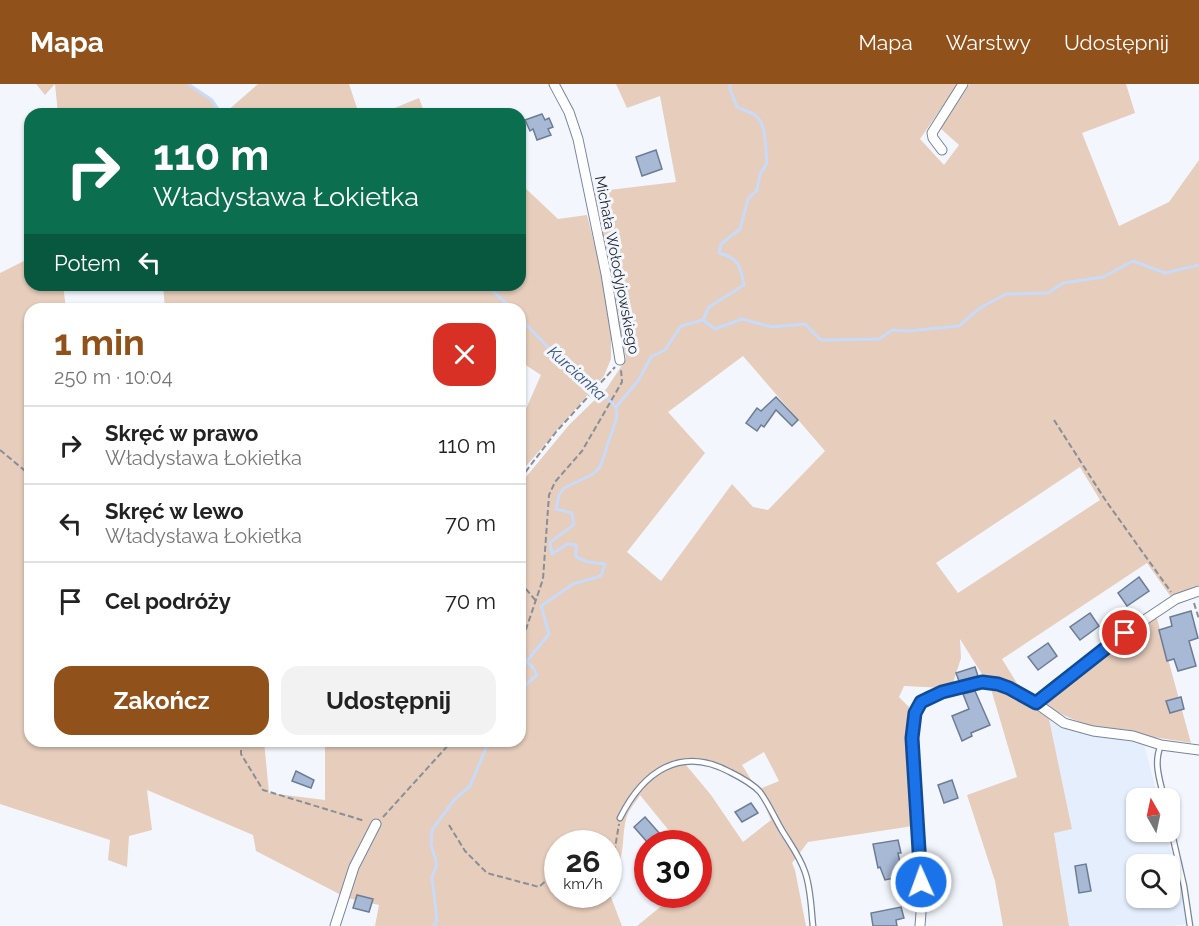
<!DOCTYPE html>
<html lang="pl">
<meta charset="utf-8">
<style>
body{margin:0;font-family:Raleway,sans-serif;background:#f2f2f2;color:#222;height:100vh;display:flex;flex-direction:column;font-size:22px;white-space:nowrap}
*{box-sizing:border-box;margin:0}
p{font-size:20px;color:#767676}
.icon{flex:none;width:33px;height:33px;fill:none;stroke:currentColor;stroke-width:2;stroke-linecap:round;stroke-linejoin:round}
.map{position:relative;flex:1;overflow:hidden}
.drawer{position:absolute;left:24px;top:219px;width:502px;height:444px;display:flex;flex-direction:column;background:#fff;border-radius:18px;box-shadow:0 2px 4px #0004}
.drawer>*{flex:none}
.hud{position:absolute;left:24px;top:24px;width:502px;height:183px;border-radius:18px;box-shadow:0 2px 4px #0004;background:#0b6e4f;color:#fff;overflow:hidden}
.needle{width:39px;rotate:351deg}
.tools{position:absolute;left:1126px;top:704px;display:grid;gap:12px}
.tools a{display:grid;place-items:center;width:54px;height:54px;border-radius:12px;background:#fff;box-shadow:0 2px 4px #0004;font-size:30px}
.speed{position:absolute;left:544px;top:746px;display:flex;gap:12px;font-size:30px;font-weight:700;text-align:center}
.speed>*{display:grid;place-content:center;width:78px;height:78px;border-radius:50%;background:#fff;box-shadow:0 2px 4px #0004;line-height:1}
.speed small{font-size:15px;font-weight:400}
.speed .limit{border:9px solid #d22;background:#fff;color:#111}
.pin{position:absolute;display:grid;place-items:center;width:51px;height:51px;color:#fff;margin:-26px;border:3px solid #fff;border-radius:50%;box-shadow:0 2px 6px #0007}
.me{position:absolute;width:66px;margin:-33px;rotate:358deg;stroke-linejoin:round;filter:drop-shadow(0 0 4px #0008)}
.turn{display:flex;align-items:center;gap:21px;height:126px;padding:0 30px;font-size:27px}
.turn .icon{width:78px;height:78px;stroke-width:2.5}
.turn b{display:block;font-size:42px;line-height:51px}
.then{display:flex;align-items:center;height:57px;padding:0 30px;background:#0003;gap:12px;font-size:22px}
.round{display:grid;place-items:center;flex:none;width:63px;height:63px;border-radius:18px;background:#f2f2f2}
.head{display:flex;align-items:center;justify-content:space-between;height:102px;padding:0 30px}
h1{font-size:36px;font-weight:700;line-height:45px;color:#91511a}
.action{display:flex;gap:12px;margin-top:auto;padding:12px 30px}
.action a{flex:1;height:69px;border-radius:18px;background:#91511a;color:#fff;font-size:24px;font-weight:700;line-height:69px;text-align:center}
.action a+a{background:#f2f2f2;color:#222}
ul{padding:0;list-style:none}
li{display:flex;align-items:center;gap:18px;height:78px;padding:0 30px;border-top:2px solid #e0e0e0}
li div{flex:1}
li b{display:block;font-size:22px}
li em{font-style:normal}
header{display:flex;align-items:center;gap:36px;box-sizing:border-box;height:84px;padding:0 30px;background:#91511a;color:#fff}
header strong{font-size:28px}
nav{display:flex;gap:33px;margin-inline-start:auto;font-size:21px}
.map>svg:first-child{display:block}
.built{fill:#e5eefc;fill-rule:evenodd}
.green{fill:#e6cdbc;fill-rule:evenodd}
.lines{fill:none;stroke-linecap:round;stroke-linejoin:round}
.stream{stroke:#c8dbf9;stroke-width:3}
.building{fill:#a8b9d5;stroke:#6c7c96;stroke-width:1.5}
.service-casing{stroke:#75859f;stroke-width:7}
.minor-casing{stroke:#75859f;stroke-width:11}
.path{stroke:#898e97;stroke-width:2;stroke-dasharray:6 3;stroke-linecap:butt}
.service{stroke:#fff;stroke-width:4.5}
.minor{stroke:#fff;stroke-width:9}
.route-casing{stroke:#114b97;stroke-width:15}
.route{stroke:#1a73e8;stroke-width:10}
.labels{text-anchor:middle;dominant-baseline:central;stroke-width:6;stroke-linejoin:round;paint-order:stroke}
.street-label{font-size:15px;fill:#1e242f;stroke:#f3f7fd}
.water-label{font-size:16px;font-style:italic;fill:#3a547f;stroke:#f3f7fd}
</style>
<header>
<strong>Mapa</strong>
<nav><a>Mapa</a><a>Warstwy</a><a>Udostępnij</a></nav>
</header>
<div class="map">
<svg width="1199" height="842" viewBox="0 0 1199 842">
<rect width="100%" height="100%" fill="#f3f7fd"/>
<path class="built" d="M1049 635 1074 647 1144 660 1158 714H1137V747H1166L1188 840 1174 842H1069L1054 748 1072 745ZM1137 780H1170V813H1137Z"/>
<g class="green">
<path d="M36 0H189L212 15 219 24 226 28 258 0H349L359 30H58L55 0 45 11Z"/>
<path d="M616 0H958L920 55 944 81 959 61 940 44 970 0H1126L1135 29 1082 49 1119 142 1169 118 1199 76V501L1171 513 1147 479 1002 575 1018 601 985 595 960 555 961 574 952 602 944 604 904 602 899 613 910 624C901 657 911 707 913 742L808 758 792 779 795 786 806 842H637L676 810H699V759H679L640 711C636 718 629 725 627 732 620 752 628 777 609 791V759H558V810H609V808L622 842H375L379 821 347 814 256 767 253 751 147 706 152 746 129 752 127 783 108 776 110 756 0 720V189L30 174 25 97 30 98V201H63L66 225H30V657H264L269 709 325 716V657H520L521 399 569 341 607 304 626 275 592 108 676 98 660 12 627 24ZM743 272 825 367 768 426 753 423 732 400 661 497 627 468 705 369 668 328ZM1080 383 1100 416 958 509 936 479ZM764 668 779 697 762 704 752 697 742 681ZM700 679C718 684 747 694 758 710 764 718 767 728 771 736L743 758 711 711 686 681Z"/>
<path d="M419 14 425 30H380Z"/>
<path d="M521 100 558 135 587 131 602 191 611 250V275L604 292 521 388V336L541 291 521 278 520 225H165L163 201H520Z"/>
<path d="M1156 531 1191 659C1147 651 1082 648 1047 621L1050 612Z"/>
<path d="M991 605C1014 608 1031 623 1049 635L1072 745 1054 749 1069 842H1003L995 797 967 711 1017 693Z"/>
</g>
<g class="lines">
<g class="stream">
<path d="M188 0 212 16 218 26 224 30"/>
<path d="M487 201 512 225"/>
<path d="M520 234 560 276 599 306 616 323 617 333 600 383 593 390 564 404 559 411 556 425 572 429 574 440C566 448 558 451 550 459L552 470 567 460 576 461V473L588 478 605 480 601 492 573 500 541 522 549 550 526 578 532 582 537 591 524 602 520 614"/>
<path d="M703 236 715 245 742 235 772 243 805 240 821 256 879 255 892 246 908 247 959 242 980 224 1006 210 1048 209 1063 199 1103 193 1133 177 1165 189 1199 181"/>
<path d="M616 323 638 297 651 273 665 266 681 242 703 236 709 223 744 201C740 182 740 175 719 169L721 160 740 145 748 115 757 106 760 90 767 79C765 66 767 40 756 32 751 28 743 26 737 23L730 5V0"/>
<path d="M434 842 437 837 432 793 437 780 431 761 432 746 454 716 470 702 489 657"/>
</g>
</g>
<g class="building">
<path d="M542 30 545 36 549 34 553 43 548 45 551 51 537 56 533 45 530 47 525 36Z"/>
<path d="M656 66 662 85 642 92 636 73Z"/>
<path d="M776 313 798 336 792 342 776 326 764 343 761 341 757 347 746 339 757 324 761 327Z"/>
<path d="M1139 493 1149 507 1127 522 1118 509Z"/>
<path d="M1191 527 1198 554 1189 557 1196 582 1178 587 1174 575 1167 577 1159 546 1172 542 1170 533Z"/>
<path d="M1090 529 1099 542 1080 556 1070 543Z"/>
<path d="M1048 559 1057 572 1038 586 1028 573Z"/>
<path d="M975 583 978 592 959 597 956 589Z"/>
<path d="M975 607 990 641 971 649 972 652 962 657 952 632 969 625 963 610Z"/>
<path d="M1181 613 1184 625 1170 629 1166 617Z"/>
<path d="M296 687 314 696 311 704 292 697Z"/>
<path d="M952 696 958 714 944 719 938 701Z"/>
<path d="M751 719 758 729 742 738 735 728Z"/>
<path d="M645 733 668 759H648L634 743Z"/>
<path d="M898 756 901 769H898L901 784H898L899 793 885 796 880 783 878 784 873 760Z"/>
<path d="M1086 780 1091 807 1079 809 1075 782Z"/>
<path d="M357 811 373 815 369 828 353 824Z"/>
<path d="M901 823 904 834 896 836 897 842H873L871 829Z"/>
</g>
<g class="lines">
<g class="service-casing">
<g id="service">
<path d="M1161 661C1153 679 1160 696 1164 714"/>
<path d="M620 734C643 688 680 661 730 688 740 693 752 699 760 708 769 720 775 735 783 748 791 761 800 773 805 788 811 805 811 824 813 842"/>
<path d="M1170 741 1184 802 1190 842"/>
</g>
</g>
<g class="minor-casing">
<g id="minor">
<path d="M554 0 569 28 578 55 606 190 620 276"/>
<path d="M942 66 933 54 932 49 963 0"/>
<path d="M1036 619 1125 549 1176 515 1199 507"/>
<path d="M335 842 354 783 376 740"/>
<path d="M920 842 922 815 920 763 912 654 915 629 921 618 929 612 982 598 998 600 1036 619 1064 639 1093 647 1133 652 1161 661 1199 666"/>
</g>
</g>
<g class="path">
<path d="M1054 336 1106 417 1171 508"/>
<path d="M0 366 30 391"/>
<path d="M520 395 556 348 615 283"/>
<path d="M520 498 536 517"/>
<path d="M1194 519 1199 535"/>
<path d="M520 563 543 495 549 411 555 398 582 367 622 298 621 286"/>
<path d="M241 657V670L263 706 365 737"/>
<path d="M383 733 452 657"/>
<path d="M449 741 465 767 487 789 539 803 551 792 558 791"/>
<path d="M609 785 612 782 619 740"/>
</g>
<use href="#service" class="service"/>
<use href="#minor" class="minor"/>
</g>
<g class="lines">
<g class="route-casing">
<path id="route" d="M921 798 912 654 915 629 921 618 942 608 982 598 998 600 1009 604 1036 619 1125 549"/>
</g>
<use href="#route" class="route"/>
</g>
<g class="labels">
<g class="street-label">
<text transform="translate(617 181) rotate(79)">Michała Wołodyjowskiego</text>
</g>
<g class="water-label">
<text transform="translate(577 289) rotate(42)">Kurcianka</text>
</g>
</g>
</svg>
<div class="tools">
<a><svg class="needle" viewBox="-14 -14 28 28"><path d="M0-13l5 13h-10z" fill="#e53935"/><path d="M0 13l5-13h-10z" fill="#767676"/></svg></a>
<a><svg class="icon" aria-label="search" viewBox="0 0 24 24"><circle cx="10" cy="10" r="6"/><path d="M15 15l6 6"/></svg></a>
</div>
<div class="speed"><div>26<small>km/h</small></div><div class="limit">30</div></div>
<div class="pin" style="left:1125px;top:549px;background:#d93025"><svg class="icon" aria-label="arrive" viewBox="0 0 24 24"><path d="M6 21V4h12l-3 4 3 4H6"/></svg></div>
<svg class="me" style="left:921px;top:798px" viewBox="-20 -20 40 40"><circle r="17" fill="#1a73e8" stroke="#fff" stroke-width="3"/><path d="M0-11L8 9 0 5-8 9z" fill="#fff"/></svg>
<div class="hud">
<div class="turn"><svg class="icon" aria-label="right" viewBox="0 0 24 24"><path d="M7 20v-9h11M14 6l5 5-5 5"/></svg><div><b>110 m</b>Władysława Łokietka</div></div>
<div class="then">Potem<svg class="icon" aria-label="left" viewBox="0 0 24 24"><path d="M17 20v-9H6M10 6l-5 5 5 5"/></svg></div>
</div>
<section class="drawer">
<div class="head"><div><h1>1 min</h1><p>250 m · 10:04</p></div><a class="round" style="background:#d93025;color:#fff"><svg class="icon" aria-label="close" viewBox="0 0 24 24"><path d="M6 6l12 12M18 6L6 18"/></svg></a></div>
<ul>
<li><svg class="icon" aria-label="right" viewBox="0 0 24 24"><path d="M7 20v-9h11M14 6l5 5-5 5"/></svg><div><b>Skręć w prawo</b><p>Władysława Łokietka</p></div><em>110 m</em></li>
<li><svg class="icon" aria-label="left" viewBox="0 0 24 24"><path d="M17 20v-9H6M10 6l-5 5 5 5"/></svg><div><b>Skręć w lewo</b><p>Władysława Łokietka</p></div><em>70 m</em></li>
<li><svg class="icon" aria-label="arrive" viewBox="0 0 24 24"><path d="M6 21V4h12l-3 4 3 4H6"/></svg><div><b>Cel podróży</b></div><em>70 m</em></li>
</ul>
<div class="action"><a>Zakończ</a><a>Udostępnij</a></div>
</section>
</div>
